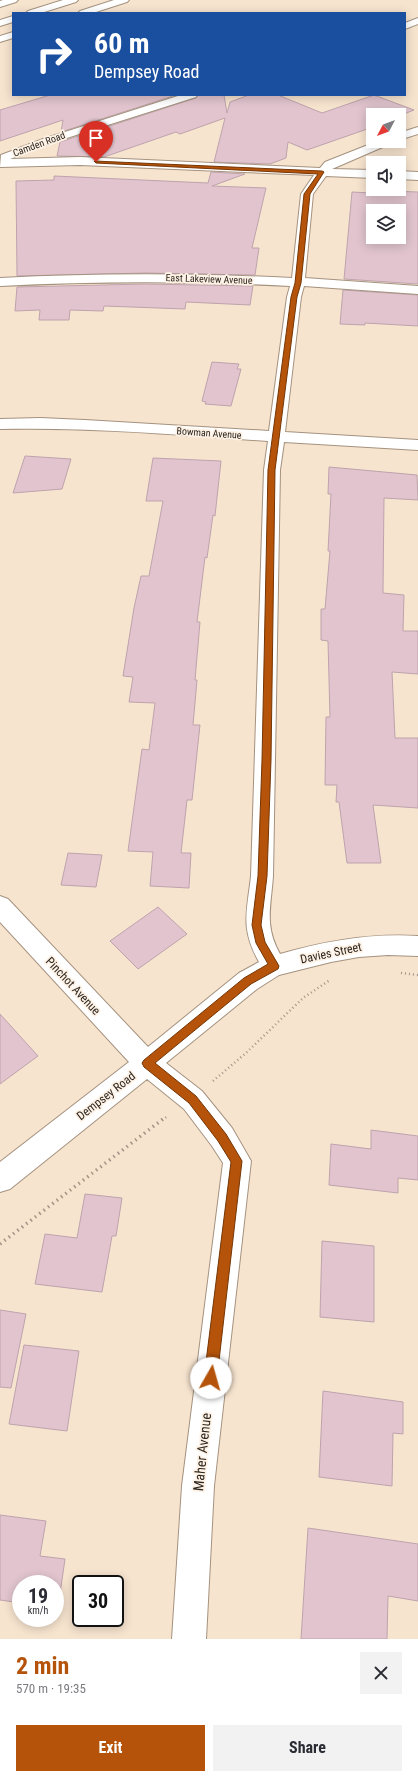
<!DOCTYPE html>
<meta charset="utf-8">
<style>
body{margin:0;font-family:"Roboto Condensed",sans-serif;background:#f2f2f3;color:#2b2b33;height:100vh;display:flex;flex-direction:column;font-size:15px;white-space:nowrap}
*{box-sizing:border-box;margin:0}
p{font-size:13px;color:#7c7c81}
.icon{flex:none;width:22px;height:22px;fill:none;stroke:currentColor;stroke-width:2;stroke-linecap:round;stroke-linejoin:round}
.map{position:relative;height:1639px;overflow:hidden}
.panel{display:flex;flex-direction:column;background:#fff;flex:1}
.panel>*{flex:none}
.banner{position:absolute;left:12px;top:12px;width:394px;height:84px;border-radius:0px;box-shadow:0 2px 10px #0003;background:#1a4fa0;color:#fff;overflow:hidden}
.needle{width:26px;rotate:229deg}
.fabs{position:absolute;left:366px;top:108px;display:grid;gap:8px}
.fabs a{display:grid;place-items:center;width:40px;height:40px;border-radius:0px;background:#fff;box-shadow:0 2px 10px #0003;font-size:20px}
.speed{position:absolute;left:12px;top:1575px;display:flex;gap:8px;font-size:20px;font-weight:700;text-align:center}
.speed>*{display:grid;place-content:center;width:52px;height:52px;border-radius:50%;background:#fff;box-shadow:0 2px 10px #0003;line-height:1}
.speed small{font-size:10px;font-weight:400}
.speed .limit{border:2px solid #111;border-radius:6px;background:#fff;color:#111}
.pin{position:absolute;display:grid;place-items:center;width:34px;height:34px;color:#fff;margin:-41px -17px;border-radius:50% 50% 50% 0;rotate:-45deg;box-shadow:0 0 4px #0007}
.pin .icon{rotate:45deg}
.me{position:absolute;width:44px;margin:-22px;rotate:7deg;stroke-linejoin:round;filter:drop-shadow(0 0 3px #0008)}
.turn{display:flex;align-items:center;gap:14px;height:84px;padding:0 16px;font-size:18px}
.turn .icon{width:52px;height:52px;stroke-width:2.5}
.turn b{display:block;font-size:28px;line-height:34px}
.round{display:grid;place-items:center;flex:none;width:42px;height:42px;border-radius:0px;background:#f2f2f3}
.headline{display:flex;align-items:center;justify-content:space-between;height:68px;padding:0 16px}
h1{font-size:24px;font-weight:700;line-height:30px;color:#b45309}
.button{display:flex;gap:8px;margin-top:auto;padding:8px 16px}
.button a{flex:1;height:46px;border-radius:0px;background:#b45309;color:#fff;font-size:16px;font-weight:700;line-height:46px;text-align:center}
.button a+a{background:#f2f2f3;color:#2b2b33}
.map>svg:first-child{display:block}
.building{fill:#e1c4ce;stroke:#bea3ad;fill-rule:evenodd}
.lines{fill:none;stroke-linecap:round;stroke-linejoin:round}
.minor-casing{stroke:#a4927f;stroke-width:2}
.major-casing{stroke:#a4927f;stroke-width:2}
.path-far1{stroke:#a39586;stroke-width:2.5;stroke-dasharray:1 3;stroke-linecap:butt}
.path{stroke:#a39586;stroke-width:3.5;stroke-dasharray:1.5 4;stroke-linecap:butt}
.minor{fill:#fff;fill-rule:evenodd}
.major{fill:#fff;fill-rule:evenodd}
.route{fill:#b45309;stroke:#753606}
.labels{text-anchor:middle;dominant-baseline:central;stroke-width:3.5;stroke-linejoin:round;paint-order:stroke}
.far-street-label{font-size:10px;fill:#2d261e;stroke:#fef2e6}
.street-label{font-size:12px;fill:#2d261e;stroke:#fef2e6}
.near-street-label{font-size:14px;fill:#2d261e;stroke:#fef2e6}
</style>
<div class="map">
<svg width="418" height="1639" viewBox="0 0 418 1639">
<rect width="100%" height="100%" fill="#f7e4cf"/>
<g class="building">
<path d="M50 95H176L61 132 63 120 0 141V110Z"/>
<path d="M198 95H224L227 113 230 102 249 95H278L322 113 374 95 414 110 399 116 373 115V127L307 150 288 142 286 158 270 164 214 162 225 118 180 134 176 132 104 157 57 156 60 142 196 98Z"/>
<path d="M211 172 245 174 212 186 266 188 252 248H259L255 275 146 273 17 276 16 181 54 180V176L208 183Z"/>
<path d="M389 191 418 192V284L344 279 352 192 389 194ZM373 211H399V237H373Z"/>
<path d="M145 284 253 286 250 305 186 302 185 309 104 306 103 311 70 310 69 320H39L40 310 15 311 17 287Z"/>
<path d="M343 290 418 295V326L365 323V325L340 324Z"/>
<path d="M212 362 239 364 237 369H241L231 406 205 404 206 402 202 401Z"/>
<path d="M25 456 71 459 62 489 13 493Z"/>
<path d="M153 458 221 461 215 516 213 515 207 558 205 557 197 622H200L195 680H197L193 725H200L192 800H187L181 853H191L189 888 150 886 153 852 128 851 142 749 149 750 155 703 129 702 133 677 123 676 134 608 141 576H149L163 501H146Z"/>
<path d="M329 467 417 475 418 500 384 498 383 593 404 595 403 631H418V674L392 672 395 738H418V808L373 805 381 863H347L339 802H336L337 785H325L326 717H330L328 641 321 640V609H325L330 551H328L331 494H328Z"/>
<path d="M68 853 102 855 96 887 61 885Z"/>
<path d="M158 907 187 934 138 969 110 941Z"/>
<path d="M0 1014 38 1056 0 1084Z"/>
<path d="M371 1130 418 1136V1180L398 1178V1193L329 1185 331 1144 371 1149Z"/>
<path d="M85 1194 122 1198 116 1236H112L102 1292 35 1284 45 1234 77 1238Z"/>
<path d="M322 1241 374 1246V1322L320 1317Z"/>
<path d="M0 1310 26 1314 11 1388 0 1387Z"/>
<path d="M24 1345 79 1351 67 1431 9 1424Z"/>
<path d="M323 1391 403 1402V1434L393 1433 392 1486 319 1477Z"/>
<path d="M0 1515 46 1521 40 1556 65 1559 58 1608H55V1584H21V1603L0 1600Z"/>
<path d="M308 1528 418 1544V1601L388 1596 387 1639H301Z"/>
</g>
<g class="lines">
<g class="minor-casing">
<g id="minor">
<path d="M3 0H18L16 2 0 7V1Z"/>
<path d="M418 18V24L405 29V23Z"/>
<path d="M181 95H197L196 97 51 143 10 159 80 157 320 168 325 162 378 141H394L392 143 332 169 373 170V178L326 176 313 194 305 278 418 286V294L304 286 301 297 285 432 418 440V450L284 442 280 470 273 876C271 906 264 926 280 954 325 941 371 933 418 936V956L388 955 359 957 331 962 279 975 257 989 166 1063 202 1091 232 1128 251 1161 214 1486 206 1639H172L182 1486 223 1163 212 1146 184 1109 147 1079 10 1189 0 1192V1162L129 1062 0 922V896L8 899 148 1047 239 973 259 962C240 928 247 912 251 876L264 470 268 441C179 435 89 427 0 429V419L40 418 85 420 269 431 287 297 290 286C193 281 97 281 0 286V278C97 273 194 273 292 278L301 194 314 175 80 165 0 167 1 155 43 139Z"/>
<path d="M418 127V134L399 140V133Z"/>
<path d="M399 171 418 172V180L399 179Z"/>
</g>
</g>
<g class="major-casing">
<g id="major">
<path d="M63 0H78L76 2 41 13H26L28 11Z"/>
<path d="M114 0H129L127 2 93 13H78L80 11Z"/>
<path d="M13 16V22L0 26V20Z"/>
<path d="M13 32V38L0 42V36Z"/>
</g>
</g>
<g class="path-far1">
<path d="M401 973 418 975"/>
<path d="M213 1081 246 1053 303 998 330 980"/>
<path d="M162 1120 168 1116"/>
</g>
<path class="path" d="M0 1244 163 1119"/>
<use href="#minor" class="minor"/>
<use href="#major" class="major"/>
</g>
<path class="route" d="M94 161 322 171 324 172 310 194 301 283 297 297 275 470 271 760 267 876 261 925 265 942 279 966 278 969 251 984 155 1063 196 1096 226 1134 242 1161 217 1378 215 1382 211 1384 206 1382 204 1378 231 1162 218 1141 189 1103 144 1067 142 1063 144 1060 244 978 268 964 256 943 252 925 258 876 262 760 268 470 291 297 295 283 304 194 318 174 96 163Z"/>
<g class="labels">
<g class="far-street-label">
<text transform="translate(39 144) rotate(-20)">Camden Road</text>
<text transform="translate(209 279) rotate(2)">East Lakeview Avenue</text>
<text transform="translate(209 433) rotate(4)">Bowman Avenue</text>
</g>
<g class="street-label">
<text transform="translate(331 953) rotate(-12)">Davies Street</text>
<text transform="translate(73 986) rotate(47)">Pinchot Avenue</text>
<text transform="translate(106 1096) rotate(-38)">Dempsey Road</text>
</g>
<g class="near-street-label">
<text transform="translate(202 1452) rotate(-84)">Maher Avenue</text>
</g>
</g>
</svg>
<div class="fabs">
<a><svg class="needle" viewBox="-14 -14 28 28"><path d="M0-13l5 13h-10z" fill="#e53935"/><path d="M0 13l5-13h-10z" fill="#7c7c81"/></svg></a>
<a><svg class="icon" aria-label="sound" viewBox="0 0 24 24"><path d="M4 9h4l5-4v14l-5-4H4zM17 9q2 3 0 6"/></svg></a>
<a><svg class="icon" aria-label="layers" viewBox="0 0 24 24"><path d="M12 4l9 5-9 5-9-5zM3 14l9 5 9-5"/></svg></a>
</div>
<div class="speed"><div>19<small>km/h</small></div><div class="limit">30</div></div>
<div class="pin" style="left:96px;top:162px;background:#d93025"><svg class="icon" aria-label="arrive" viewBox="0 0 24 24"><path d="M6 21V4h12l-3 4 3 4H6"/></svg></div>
<svg class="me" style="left:211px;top:1378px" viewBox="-20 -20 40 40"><circle r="19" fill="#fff"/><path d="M0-13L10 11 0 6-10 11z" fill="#b45309"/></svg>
<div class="banner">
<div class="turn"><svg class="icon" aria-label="right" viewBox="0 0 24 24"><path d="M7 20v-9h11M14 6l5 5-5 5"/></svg><div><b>60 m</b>Dempsey Road</div></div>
</div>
</div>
<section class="panel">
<div class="headline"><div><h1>2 min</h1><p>570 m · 19:35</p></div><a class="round"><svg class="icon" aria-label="close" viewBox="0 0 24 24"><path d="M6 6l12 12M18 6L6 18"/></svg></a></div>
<div class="button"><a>Exit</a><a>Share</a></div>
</section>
